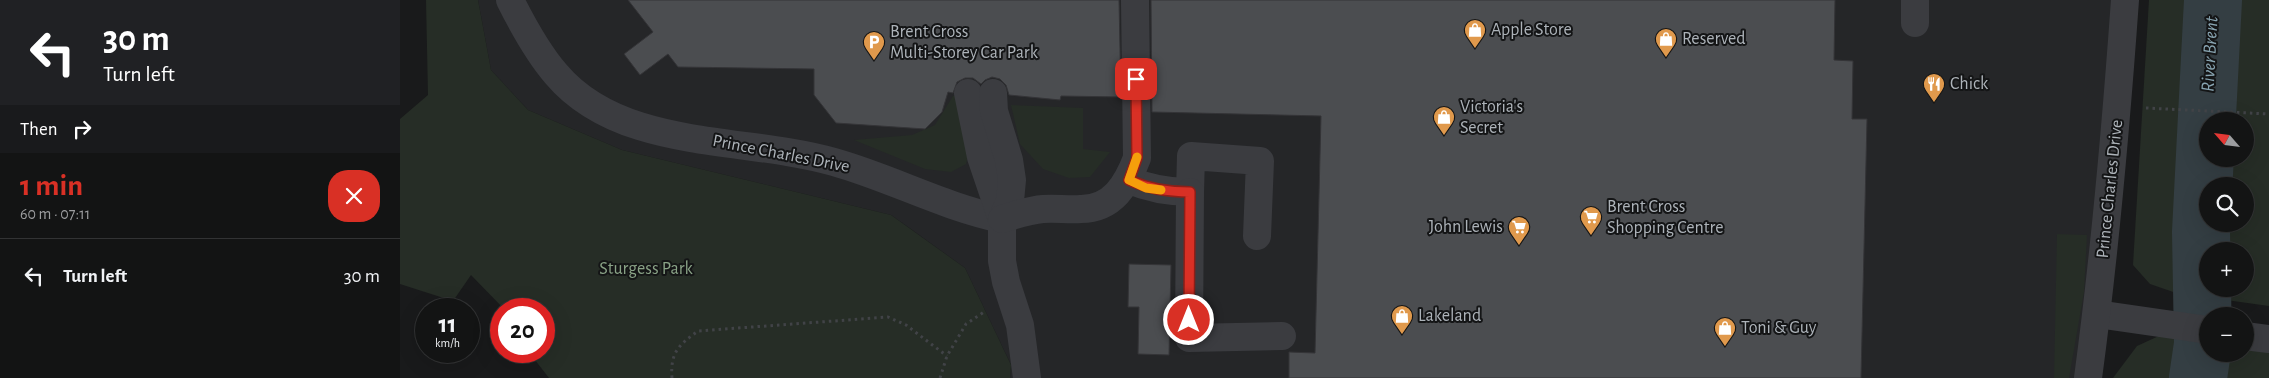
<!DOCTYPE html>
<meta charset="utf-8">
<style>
body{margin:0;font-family:"Alegreya Sans",sans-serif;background:#202122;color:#f1f3f6;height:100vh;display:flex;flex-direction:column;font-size:19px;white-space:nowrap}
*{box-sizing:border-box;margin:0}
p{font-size:16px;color:#9d9ea0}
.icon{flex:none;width:28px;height:28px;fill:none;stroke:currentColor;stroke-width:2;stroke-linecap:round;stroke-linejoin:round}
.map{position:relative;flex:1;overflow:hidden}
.panel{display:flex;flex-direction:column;background:#131414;width:400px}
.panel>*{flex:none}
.hud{background:#202124;color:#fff;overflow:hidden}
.needle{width:32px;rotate:298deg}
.buttons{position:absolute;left:1799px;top:112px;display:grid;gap:10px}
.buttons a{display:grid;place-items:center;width:55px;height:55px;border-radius:50%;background:#131414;box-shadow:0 5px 20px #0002,0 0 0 1px #323334;font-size:25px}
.speed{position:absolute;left:15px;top:298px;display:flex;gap:10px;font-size:25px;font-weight:700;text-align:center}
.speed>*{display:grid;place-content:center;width:65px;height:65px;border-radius:50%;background:#131414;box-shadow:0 5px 20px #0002,0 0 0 1px #323334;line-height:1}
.speed small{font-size:12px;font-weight:400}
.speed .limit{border:8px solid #d22;background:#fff;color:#111}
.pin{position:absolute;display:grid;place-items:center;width:42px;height:42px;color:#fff;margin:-21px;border-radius:10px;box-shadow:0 2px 8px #0006}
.me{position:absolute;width:55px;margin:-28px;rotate:0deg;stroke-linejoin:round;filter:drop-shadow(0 0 4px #0008)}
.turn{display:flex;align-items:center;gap:18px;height:105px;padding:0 20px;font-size:22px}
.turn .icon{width:65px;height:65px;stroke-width:2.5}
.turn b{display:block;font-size:35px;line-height:42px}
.then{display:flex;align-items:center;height:48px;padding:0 20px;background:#0003;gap:10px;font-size:19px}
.round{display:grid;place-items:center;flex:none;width:52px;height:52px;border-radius:20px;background:#202122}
.summary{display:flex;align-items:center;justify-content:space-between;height:85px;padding:0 20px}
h1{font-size:30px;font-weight:700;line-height:38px;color:#d93025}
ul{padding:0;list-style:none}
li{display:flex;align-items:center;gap:15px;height:75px;padding:0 20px;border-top:1px solid #323334}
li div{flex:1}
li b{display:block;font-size:19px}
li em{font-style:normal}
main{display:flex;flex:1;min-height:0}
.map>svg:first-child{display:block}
.built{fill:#252628}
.green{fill:#262d26}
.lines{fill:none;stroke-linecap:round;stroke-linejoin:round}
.river{stroke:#343e43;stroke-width:58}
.building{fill:#4b4d50;stroke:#343437}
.path{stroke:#414347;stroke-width:3;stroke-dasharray:2.5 4;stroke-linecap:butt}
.minor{stroke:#3b3c40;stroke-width:28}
.route-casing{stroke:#8d1f18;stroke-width:12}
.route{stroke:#d93025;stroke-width:9}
.slow{stroke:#f59e0b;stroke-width:9}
.labels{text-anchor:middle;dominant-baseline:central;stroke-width:4;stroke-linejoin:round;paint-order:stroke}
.poi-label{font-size:18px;fill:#adb3b9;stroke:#141516;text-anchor:start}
.street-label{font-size:18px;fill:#adb3b9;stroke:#141516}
.park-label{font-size:18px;fill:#89a286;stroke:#141516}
.water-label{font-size:19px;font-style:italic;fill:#88a4b1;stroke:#141516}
</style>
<main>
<section class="panel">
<div class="hud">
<div class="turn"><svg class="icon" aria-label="left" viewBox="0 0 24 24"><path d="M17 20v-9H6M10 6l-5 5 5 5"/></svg><div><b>30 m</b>Turn left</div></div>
<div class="then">Then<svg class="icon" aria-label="right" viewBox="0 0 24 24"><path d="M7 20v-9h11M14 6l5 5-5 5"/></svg></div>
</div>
<div class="summary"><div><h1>1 min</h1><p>60 m · 07:11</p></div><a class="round" style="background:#d93025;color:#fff"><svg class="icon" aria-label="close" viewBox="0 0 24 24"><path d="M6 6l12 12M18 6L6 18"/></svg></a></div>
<ul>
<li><svg class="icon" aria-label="left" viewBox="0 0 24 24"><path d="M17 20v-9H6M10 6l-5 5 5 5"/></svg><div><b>Turn left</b></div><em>30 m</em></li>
</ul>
</section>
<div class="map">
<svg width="1869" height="378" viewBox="0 0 1869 378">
<rect width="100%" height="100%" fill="#191a1b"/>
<path class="built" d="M78 0H1723L1688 378H610L611 365 565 268 515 232 491 215 222 150 128 110 91 70Z"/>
<g class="green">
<path d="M26 0H78L91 70 128 110 222 150 491 215 565 268 611 365 610 378H149L128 351H144V309H104L71 275 53 301 0 284V119L28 95Z"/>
<path d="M1749 0H1803L1801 96 1782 295 1750 284 1733 265Z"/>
<path d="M1831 0H1869V306L1826 300 1825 289H1845V251H1824L1823 224H1845V186H1823L1824 159H1845V121H1826Z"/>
<path d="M557 95 569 151 566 164 551 172 525 169 454 140 512 135 535 125 553 96Z"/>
<path d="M611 105 683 108V149L710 152 690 177 669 178 643 169 620 144Z"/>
<path d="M1657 234 1687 235 1684 292 1669 378H1654Z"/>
<path d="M1761 335 1788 337 1781 378H1713L1737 346Z"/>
<path d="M1845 344 1869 348V378H1821L1824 354H1845Z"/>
</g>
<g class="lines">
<path class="river" d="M1798 378 1803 344 1801 232 1813 0"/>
</g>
<g class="building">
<path d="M228 0H719L721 97 661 96 660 100 609 95 606 85 600 79 592 77 585 80 581 84 573 78H565L557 82 553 93 548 92 542 112 525 129 436 123 414 95V69L278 67 268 54 240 75 224 54 253 32Z"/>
<path d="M751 0H1435L1434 60 1453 61 1452 119H1467L1461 378H889V352L915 353 921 116 752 112Z"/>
<path d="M729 264 771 265 769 355 738 354 739 307H728Z"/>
</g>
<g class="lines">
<g class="path">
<path d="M1746 108 1869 114"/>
<path d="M272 378C270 352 279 345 298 331L488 317 506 325 547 356"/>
<path d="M540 378 547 356 566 324 584 312"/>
</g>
<g class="minor">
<path d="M110 0C123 26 137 52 156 74 221 151 343 136 434 162 491 178 544 207 602 219"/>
<path d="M1515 23V0"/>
<path d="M568 93 581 157 602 219"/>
<path d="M593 93 594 111 609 160 612 180 610 201 602 219V261L606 282 620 325 627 378"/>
<path d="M729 180C750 189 768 192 790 192L791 156 860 161 857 236"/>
<path d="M790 192 789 338 882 336"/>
<path d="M602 219C615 215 629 210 643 209 656 208 668 210 681 209 713 209 727 184 737 158L735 0"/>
<path d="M1697 314 1808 330"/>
<path d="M1845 336 1869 339"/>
<path d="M1688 378C1705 252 1716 126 1725 0"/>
</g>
</g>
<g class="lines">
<g class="route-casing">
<path id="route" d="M736 79 737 158 729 180C749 189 768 192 790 192L789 320"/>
</g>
<use href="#route" class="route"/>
<path class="slow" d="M737 157 729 180 746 188 761 190"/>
</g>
<defs>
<g id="shop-pin" transform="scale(1.125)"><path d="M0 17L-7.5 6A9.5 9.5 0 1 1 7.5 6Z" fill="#e0994c" stroke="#141516"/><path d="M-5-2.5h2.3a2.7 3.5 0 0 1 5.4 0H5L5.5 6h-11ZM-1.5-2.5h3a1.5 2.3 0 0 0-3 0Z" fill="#fff"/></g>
<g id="parking-pin" transform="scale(1.125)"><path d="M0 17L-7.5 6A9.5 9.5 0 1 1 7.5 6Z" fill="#e0994c" stroke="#141516"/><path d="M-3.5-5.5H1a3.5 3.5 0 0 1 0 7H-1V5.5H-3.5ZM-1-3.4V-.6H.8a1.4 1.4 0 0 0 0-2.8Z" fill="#fff"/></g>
<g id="restaurant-pin" transform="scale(1.125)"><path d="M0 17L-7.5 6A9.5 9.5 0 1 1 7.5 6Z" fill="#e0994c" stroke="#141516"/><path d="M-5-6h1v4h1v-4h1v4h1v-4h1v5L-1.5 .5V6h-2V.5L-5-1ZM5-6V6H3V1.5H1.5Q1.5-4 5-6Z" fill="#fff"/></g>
<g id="supermarket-pin" transform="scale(1.125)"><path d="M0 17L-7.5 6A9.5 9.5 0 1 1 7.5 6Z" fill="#e0994c" stroke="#141516"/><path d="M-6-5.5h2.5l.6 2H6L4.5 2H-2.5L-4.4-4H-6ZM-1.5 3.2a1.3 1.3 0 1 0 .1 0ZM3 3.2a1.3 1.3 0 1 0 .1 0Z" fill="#fff"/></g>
</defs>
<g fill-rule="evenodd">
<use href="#shop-pin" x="1075" y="30"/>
<use href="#shop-pin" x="1266" y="39"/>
<use href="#parking-pin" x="474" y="42"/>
<use href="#restaurant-pin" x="1534" y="84"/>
<use href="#shop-pin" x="1044" y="117"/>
<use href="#supermarket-pin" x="1191" y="217"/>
<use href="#supermarket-pin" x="1119" y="227"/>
<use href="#shop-pin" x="1002" y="316"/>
<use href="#shop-pin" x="1325" y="328"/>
</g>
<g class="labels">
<g class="poi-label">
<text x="1091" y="30">Apple Store</text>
<text x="490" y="32">Brent Cross<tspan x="490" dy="21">Multi-Storey Car Park</tspan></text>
<text x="1282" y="39">Reserved</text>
<text x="1550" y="84">Chick</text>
<text x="1060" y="107">Victoria's<tspan x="1060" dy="21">Secret</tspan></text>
<text x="1207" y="207">Brent Cross<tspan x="1207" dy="21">Shopping Centre</tspan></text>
<text x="1103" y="227" text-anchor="end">John Lewis</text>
<text x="1018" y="316">Lakeland</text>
<text x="1341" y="328">Toni &amp; Guy</text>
</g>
<g class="street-label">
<text transform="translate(381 154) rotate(11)">Prince Charles Drive</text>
<text transform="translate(1710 189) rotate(-84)">Prince Charles Drive</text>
</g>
<g class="park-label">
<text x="246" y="269">Sturgess Park</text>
</g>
<g class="water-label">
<text transform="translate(1810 54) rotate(-87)">River Brent</text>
</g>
</g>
</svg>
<div class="buttons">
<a><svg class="needle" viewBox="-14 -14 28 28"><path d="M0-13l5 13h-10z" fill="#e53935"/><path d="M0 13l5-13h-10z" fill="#9d9ea0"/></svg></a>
<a><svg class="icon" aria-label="search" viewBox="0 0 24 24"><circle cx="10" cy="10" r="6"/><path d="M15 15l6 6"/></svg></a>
<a>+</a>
<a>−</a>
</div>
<div class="speed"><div>11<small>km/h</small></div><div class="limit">20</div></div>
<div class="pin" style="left:736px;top:79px;background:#d93025"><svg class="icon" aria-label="arrive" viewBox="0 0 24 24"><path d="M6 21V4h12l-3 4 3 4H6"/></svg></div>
<svg class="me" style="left:789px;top:320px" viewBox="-20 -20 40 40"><circle r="17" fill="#d93025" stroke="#fff" stroke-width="3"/><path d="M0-11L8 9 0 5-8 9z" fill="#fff"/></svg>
</div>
</main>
